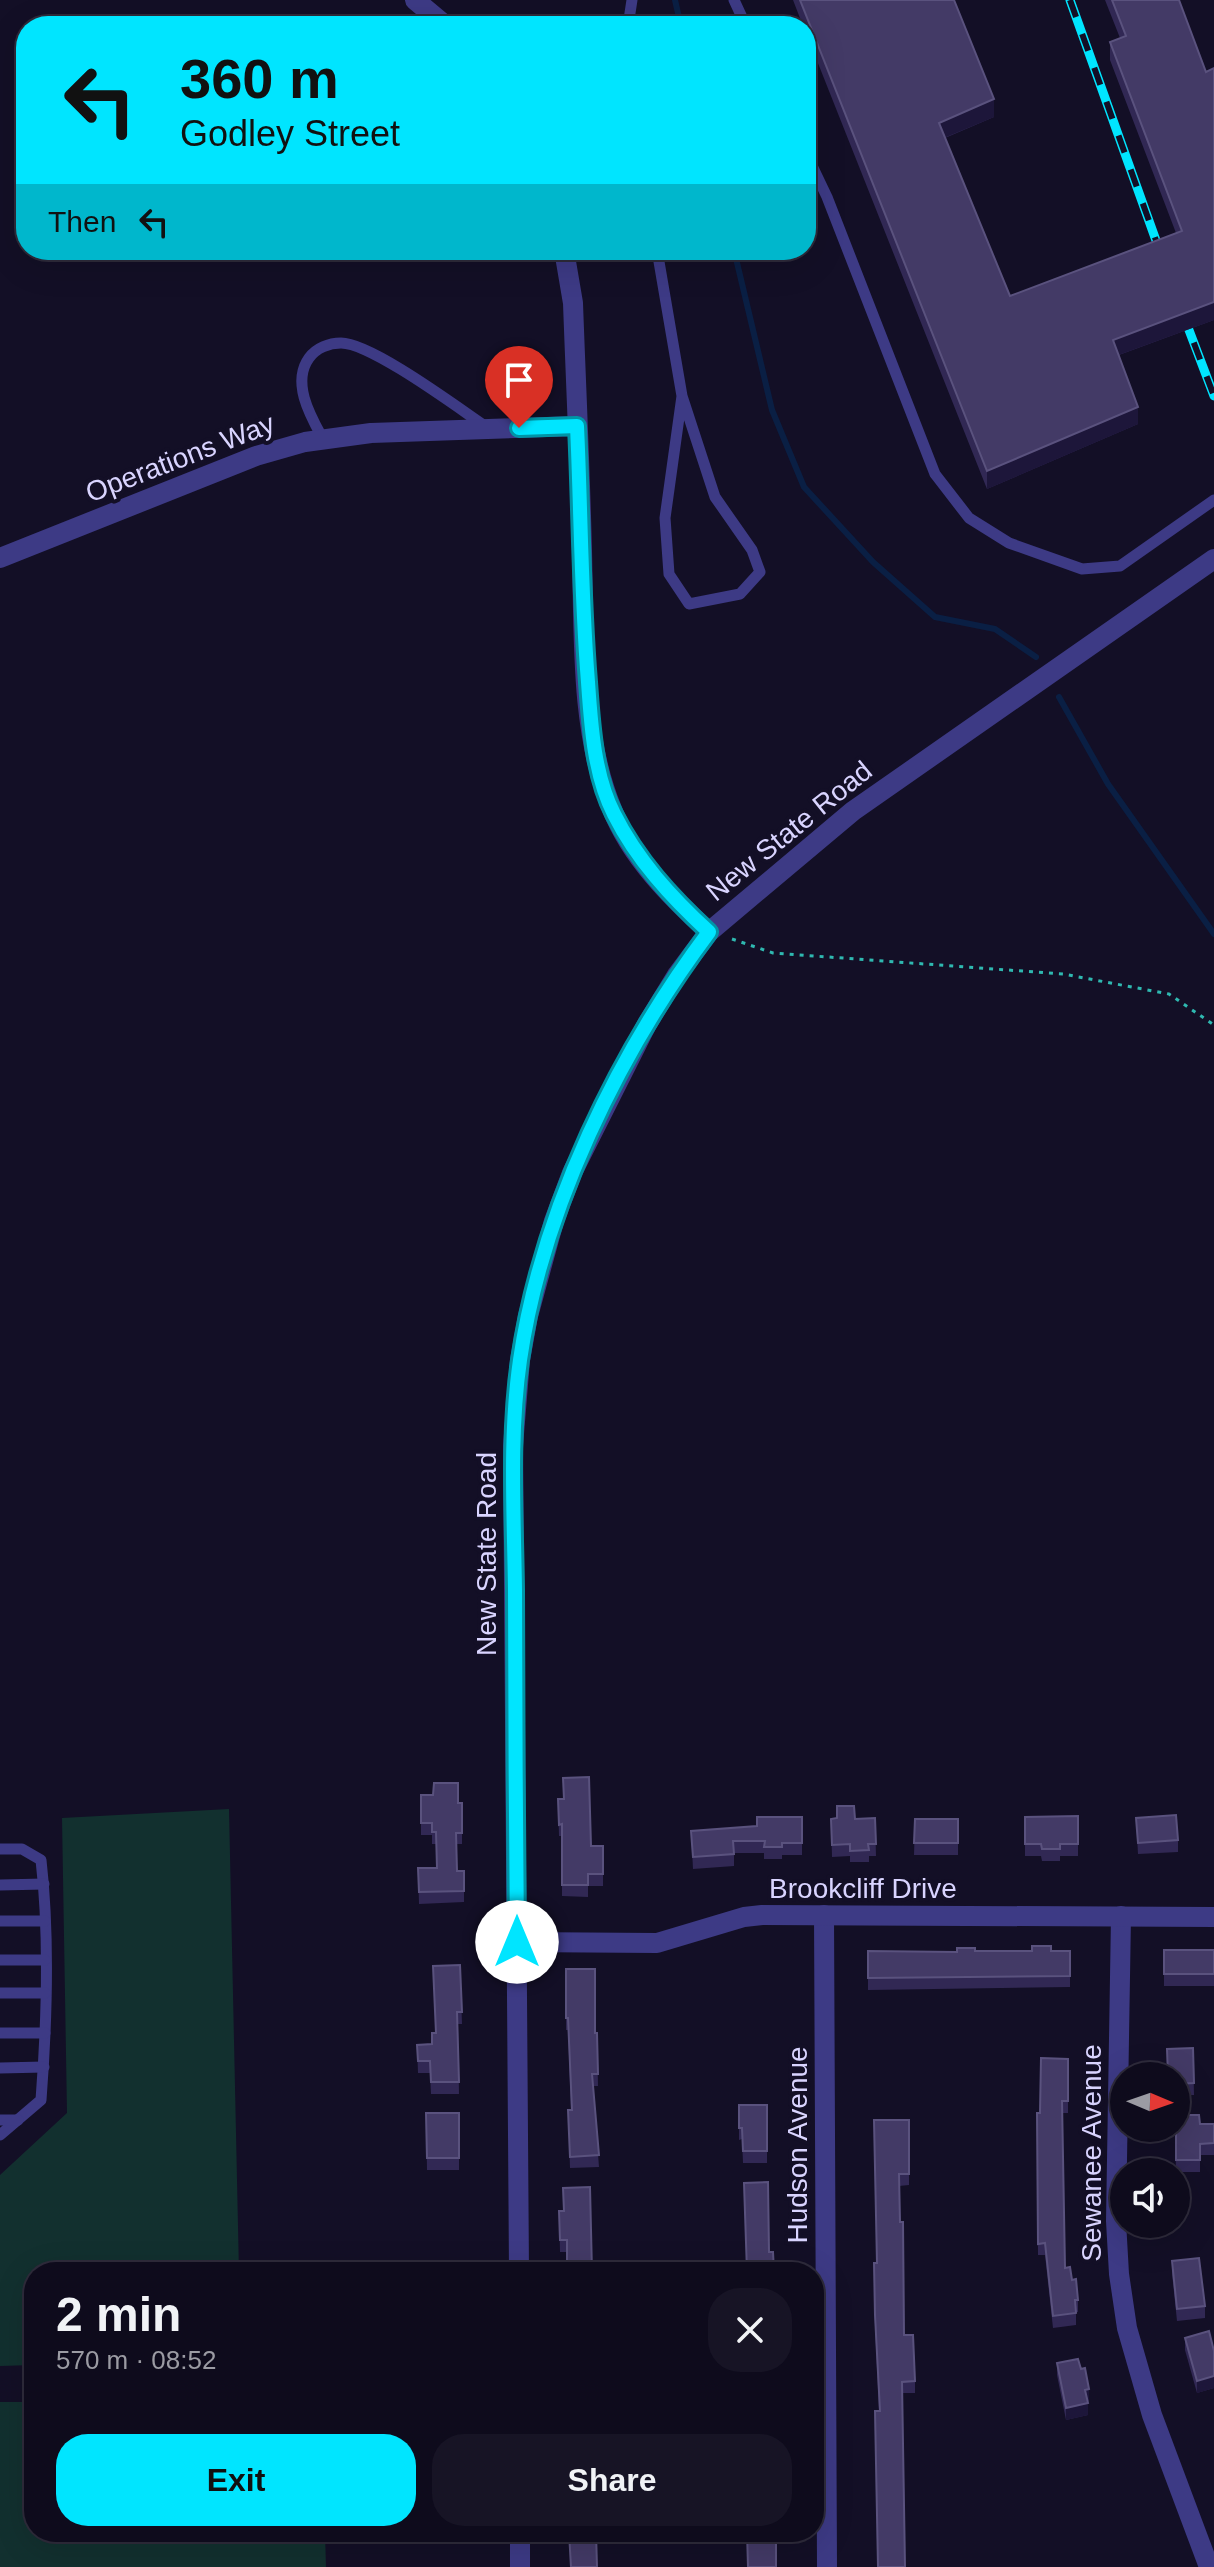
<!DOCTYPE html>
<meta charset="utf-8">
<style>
body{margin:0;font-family:Helvetica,sans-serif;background:#171425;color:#f1f3f6;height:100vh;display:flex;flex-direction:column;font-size:30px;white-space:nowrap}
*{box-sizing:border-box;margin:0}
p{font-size:26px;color:#9b9ba3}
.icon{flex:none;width:44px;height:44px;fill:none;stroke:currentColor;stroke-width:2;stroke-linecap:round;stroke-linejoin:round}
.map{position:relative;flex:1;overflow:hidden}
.panel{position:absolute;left:24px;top:2262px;width:800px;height:280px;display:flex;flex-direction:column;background:#0e0b1c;border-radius:32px;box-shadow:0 8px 32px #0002,0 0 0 2px #2e2b3b}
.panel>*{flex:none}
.banner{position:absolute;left:16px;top:16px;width:800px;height:244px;border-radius:32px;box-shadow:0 8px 32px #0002,0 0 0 2px #2e2b3b;background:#00e5ff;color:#111;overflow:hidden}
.needle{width:52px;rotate:92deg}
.tools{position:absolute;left:1110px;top:2062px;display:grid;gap:16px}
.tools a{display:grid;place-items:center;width:80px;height:80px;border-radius:50%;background:#0e0b1c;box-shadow:0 8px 32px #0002,0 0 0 2px #2e2b3b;font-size:40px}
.pin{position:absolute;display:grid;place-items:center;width:68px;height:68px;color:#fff;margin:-82px -34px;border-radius:50% 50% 50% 0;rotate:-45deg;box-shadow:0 0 8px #0007}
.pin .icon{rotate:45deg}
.me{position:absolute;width:88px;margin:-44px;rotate:0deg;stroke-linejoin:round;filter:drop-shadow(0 0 6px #0008)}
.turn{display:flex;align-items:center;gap:28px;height:168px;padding:0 32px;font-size:36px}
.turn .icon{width:104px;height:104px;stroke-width:2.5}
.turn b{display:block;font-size:56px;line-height:68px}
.then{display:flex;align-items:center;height:76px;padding:0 32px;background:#0003;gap:16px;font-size:30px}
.round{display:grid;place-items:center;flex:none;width:84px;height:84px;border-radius:32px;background:#171425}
.head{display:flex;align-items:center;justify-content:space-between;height:136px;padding:0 32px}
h1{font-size:48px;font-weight:800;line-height:60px}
.action{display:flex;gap:16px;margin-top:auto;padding:16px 32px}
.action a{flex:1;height:92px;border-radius:32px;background:#00e5ff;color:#111;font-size:32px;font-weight:800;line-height:92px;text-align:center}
.action a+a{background:#171425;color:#f1f3f6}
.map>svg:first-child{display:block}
.green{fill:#12302f}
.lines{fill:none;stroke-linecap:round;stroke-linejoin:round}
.stream{stroke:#0a1f44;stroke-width:6}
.path{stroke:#2fb8b0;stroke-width:3;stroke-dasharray:4 6;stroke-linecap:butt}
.service{stroke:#3d3a85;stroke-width:11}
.minor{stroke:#3d3a85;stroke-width:20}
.rail-casing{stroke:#00e5ff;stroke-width:9}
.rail{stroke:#130f26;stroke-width:6;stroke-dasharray:18;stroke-linecap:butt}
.wall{fill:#312854}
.shaded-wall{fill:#1d163a}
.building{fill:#433a66;stroke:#5a527e;stroke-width:2}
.route-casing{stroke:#0095a6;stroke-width:20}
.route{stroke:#00e5ff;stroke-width:14}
.labels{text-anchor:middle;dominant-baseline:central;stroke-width:8;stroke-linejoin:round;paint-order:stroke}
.street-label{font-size:28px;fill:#d9d4ff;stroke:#130f26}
</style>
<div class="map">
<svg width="1214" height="2567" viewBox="0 0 1214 2567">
<rect width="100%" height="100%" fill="#130f26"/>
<g class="green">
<path d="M229 1809 239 2272H34V2365L0 2366V2175L67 2113 62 1818Z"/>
<path d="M0 2402H34V2532H325L326 2567H0Z"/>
</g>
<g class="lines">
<g class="stream">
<path d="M675 0 681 26"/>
<path d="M734 250 772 410 804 487 873 562 935 617 995 629 1036 657"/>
<path d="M1059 697 1108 784 1214 934"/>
</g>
<path class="path" d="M732 939 773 953 1063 974 1169 994 1214 1025"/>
<g class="service">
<path d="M734 0 746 26"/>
<path d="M628 26 632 0"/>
<path d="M806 153 827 197 935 474 969 518 1009 543 1082 569 1120 566 1214 500"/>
<path d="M657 250 682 396 715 497 752 550 760 572 740 594 689 604 669 574 665 518 682 396"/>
<path d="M323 439C311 417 291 383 309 358 316 348 329 343 341 343 371 343 457 407 485 426"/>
<path d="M0 1849H22L41 1860C50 1939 47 2021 41 2100L0 2135"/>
<path d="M0 1885 44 1884"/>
<path d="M0 1921H45"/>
<path d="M0 1960H45"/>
<path d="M0 1993H45"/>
<path d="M0 2033H45"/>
<path d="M0 2068 44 2067"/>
<path d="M0 2120H18"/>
</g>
<g class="minor">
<path d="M415 0 446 26"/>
<path d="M564 250 573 303C576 386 580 469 582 551 584 634 580 732 612 809 631 858 672 898 709 932"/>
<path d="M0 558 256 456 305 442 371 433 577 426"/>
<path d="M824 1915 827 2567"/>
<path d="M1121 1916 1116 2221 1119 2274 1127 2328 1152 2415 1209 2567"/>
<path d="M517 1942 657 1943 744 1917 762 1915 1214 1917"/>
<path d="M519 2272 513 1446 520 1360 528 1316 554 1221 572 1173 647 1024 677 975 709 932 853 811 1214 559"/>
<path d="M520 2532V2567"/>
</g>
<g class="rail-casing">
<g id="rail">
<path d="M1070 0 1163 260"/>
<path d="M1181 309 1214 396"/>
</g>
</g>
<use href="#rail" class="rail"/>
</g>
<g class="wall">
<path d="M793 0H954L994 117 945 138 1010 296 1176 233 1110 60V42L1120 38 1105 0H1179L1214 320 1119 355 1138 424 987 489 806 33V26H803Z"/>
<path d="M421 1795 462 1803V1844H456L457 1871H464V1902L419 1904 418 1868H437L436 1844H432V1835H421Z"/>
<path d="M558 1799 591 1846H603V1886H588V1897L562 1896V1836H559Z"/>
<path d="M1078 1816V1856H1060V1861H1042L1041 1856H1025V1817Z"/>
<path d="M802 1817V1855H782V1859H764V1853H734V1866L693 1869 691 1831 757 1826Z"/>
<path d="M875 1818 876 1856H869V1862H850V1856L832 1857 831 1819Z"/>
<path d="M1136 1818 1178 1840V1852L1138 1854Z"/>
<path d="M915 1819H958V1855H914Z"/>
<rect x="1164" y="1950" width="50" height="36"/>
<path d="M868 1951 957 1952 975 1951H1070V1987L868 1990Z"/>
<path d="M460 1965 462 2024H458L459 2094H431L430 2073H418L417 2045 432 2044Z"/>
<path d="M566 1969 595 2033H597L598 2086H593L599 2167 570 2168 568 2110H571L568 2030H566Z"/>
<path d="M1193 2048 1194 2095H1176V2076Z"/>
<path d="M1068 2059V2113H1062L1065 2268 1072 2280 1078 2300V2312H1076V2325L1053 2328 1045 2255H1038L1037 2113H1040Z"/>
<path d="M739 2105H767V2163H743L742 2139 739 2140Z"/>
<path d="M426 2113H459V2170H427Z"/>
<path d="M909 2120V2185L899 2186 904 2335 915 2381V2393H902L879 2411 875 2327 874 2275Z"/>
<path d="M1200 2124H1214V2155H1200V2172H1176L1175 2128Z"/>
<path d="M590 2187 567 2252H560L559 2211H564Z"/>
<path d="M1172 2261 1205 2306V2318L1177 2321 1172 2273Z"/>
<path d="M1185 2338 1214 2351V2388L1197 2393 1185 2350Z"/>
<path d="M1057 2363 1089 2401H1087L1088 2415 1066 2420 1057 2375Z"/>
<path d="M430 2532H465V2540L430 2541Z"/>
</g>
<g class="shaded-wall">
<path d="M994 99V117L939 140V123Z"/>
<path d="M1214 302V320L1113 357V340Z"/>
<path d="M1138 407V424L987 489V471Z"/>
<path d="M1214 2376V2388L1197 2393V2381Z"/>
<path d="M1089 2389V2401L1085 2402V2390Z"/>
<path d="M1088 2403V2415L1066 2420V2408Z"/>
</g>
<g class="building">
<path d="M800 0H954L994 99 939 123 1010 296 1182 231 1110 42 1126 36 1112 0H1179L1206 72 1214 68V302L1113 340 1138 407 987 471Z"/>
<path d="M589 1777 591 1846H603V1874H588V1885H562V1824L559 1825 558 1799H564L563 1778Z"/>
<path d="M434 1783H458V1803H462V1833H456L457 1871H464V1891L419 1892 418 1868H437L436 1832H432V1823H421V1795H433Z"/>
<path d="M837 1806H854L855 1819 875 1818 876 1844H868L869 1850 850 1851V1844L832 1845 831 1819 837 1818Z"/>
<path d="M1176 1815 1178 1840 1138 1843 1136 1818Z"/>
<path d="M1078 1816V1844H1060V1849H1042L1041 1844H1025V1817Z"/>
<path d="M757 1817H802V1843H782V1847H764L765 1841H733L734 1854 693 1857 691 1831 757 1826Z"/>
<path d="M915 1819H958V1843H914Z"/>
<path d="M1032 1946H1051V1951H1070V1976L868 1978V1951L957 1952V1948H975V1951H1032Z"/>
<rect x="1164" y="1950" width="50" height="24"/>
<path d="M460 1965 462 2012H457L459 2082H431L430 2061H418L417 2045 432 2044V2033H436L433 1966Z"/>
<path d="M566 1969H595V2033H597L598 2074H592L599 2155 570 2157 568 2110H572L568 2018H566Z"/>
<path d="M1193 2048 1194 2083 1176 2084V2076H1168L1167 2049Z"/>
<path d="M1041 2058 1068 2059V2101H1062L1065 2268 1070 2267 1072 2280 1076 2279 1078 2300H1075L1076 2313 1053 2316 1045 2243 1038 2244 1037 2113H1040Z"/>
<path d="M739 2105H767V2151H743L742 2128H739Z"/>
<path d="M426 2113H459V2158H427Z"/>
<path d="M1176 2115H1199L1200 2124H1214V2143L1200 2144V2160H1176Z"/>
<path d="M874 2120H909V2174H899L900 2222H903L904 2335H913L915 2381 902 2382 905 2567H878L875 2411H880L875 2315 874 2263H877Z"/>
<path d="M768 2182 769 2252H773L774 2272H747L744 2183Z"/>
<path d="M590 2187 592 2272H567V2240H560L559 2211H564L563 2188Z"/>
<path d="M1199 2258 1205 2306 1177 2309 1172 2261Z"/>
<path d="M467 2263V2272H435V2264Z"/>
<path d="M1209 2331 1214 2351V2376L1197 2381 1185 2338Z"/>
<path d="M1078 2359 1081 2369 1085 2368 1089 2389 1085 2390 1088 2403 1066 2408 1057 2363Z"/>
<path d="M569 2532H596L597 2567H571Z"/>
<path d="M747 2532H776V2567H748Z"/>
</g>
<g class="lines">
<g class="route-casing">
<path id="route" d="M517 1942C516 1825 515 1707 515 1590 514 1514 509 1436 520 1360 542 1209 619 1052 709 932 671 897 637 860 614 814 594 775 591 725 588 682 581 597 581 511 577 426L519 428"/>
</g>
<use href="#route" class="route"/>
</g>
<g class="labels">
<g class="street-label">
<text transform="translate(180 458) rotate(-21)">Operations Way</text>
<text transform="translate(789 831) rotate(-39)">New State Road</text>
<text transform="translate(486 1554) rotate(-90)">New State Road</text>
<text x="863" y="1888">Brookcliff Drive</text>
<text transform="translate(797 2145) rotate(-90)">Hudson Avenue</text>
<text transform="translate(1091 2153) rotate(-90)">Sewanee Avenue</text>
</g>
</g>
</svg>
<div class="tools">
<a><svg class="needle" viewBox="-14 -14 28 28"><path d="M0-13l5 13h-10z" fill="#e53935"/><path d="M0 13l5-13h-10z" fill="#9b9ba3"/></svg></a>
<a><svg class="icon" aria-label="sound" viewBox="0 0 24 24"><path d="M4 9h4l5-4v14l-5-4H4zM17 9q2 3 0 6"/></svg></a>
</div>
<div class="pin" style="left:519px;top:428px;background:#d93025"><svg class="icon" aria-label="arrive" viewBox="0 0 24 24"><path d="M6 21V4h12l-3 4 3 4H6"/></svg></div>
<svg class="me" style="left:517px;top:1942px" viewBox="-20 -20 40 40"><circle r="19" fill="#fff"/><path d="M0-13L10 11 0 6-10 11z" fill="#00e5ff"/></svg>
<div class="banner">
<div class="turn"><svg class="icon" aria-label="left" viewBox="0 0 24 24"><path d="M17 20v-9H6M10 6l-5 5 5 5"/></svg><div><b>360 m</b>Godley Street</div></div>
<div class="then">Then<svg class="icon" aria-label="left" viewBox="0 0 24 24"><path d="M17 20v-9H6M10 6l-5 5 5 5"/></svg></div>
</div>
<section class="panel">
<div class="head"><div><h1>2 min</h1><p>570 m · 08:52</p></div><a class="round"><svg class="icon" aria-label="close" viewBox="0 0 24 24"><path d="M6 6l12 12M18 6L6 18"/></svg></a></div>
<div class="action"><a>Exit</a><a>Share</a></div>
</section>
</div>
